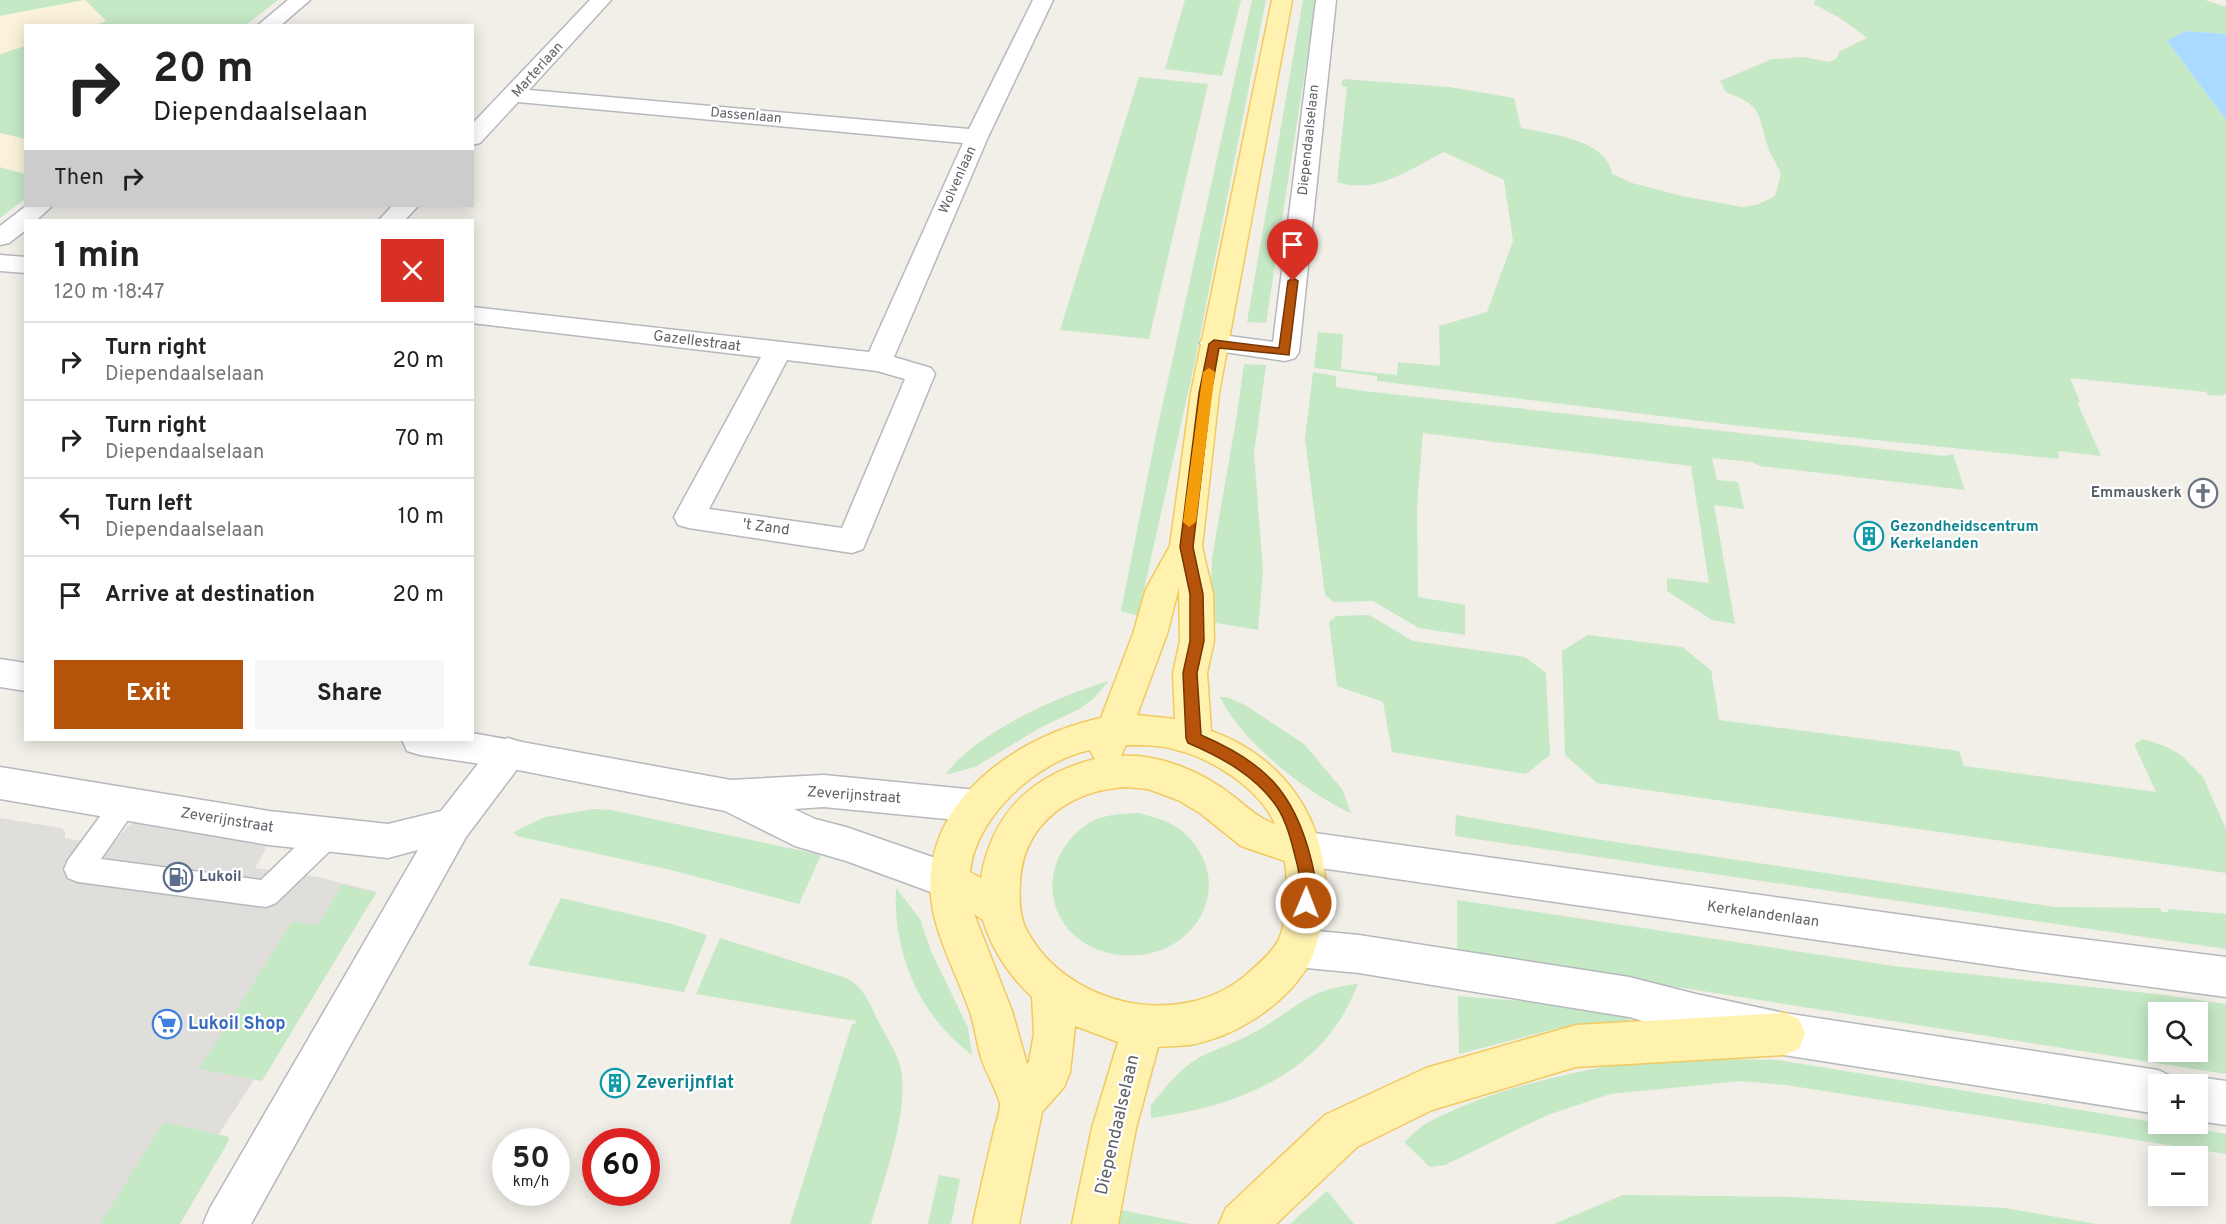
<!DOCTYPE html>
<meta charset="utf-8">
<style>
body{margin:0;font-family:Overpass,sans-serif;background:#f6f6f6;color:#222;height:100vh;display:flex;flex-direction:column;font-size:22px;white-space:nowrap}
*{box-sizing:border-box;margin:0}
p{font-size:20px;color:#767676}
.icon{flex:none;width:33px;height:33px;fill:none;stroke:currentColor;stroke-width:2;stroke-linecap:round;stroke-linejoin:round}
.map{position:relative;flex:1;overflow:hidden}
.sheet{position:absolute;left:24px;top:219px;width:450px;height:522px;display:flex;flex-direction:column;background:#fff;border-radius:0px;box-shadow:0 3px 15px #0003}
.sheet>*{flex:none}
.hud{position:absolute;left:24px;top:24px;width:450px;height:183px;border-radius:0px;box-shadow:0 3px 15px #0003;background:#fff;color:#222;overflow:hidden}
.controls{position:absolute;left:2148px;top:1002px;display:grid;gap:12px}
.controls a{display:grid;place-items:center;width:60px;height:60px;border-radius:0px;background:#fff;box-shadow:0 3px 15px #0003;font-size:30px}
.speed{position:absolute;left:492px;top:1128px;display:flex;gap:12px;font-size:30px;font-weight:700;text-align:center}
.speed>*{display:grid;place-content:center;width:78px;height:78px;border-radius:50%;background:#fff;box-shadow:0 3px 15px #0003;line-height:1}
.speed small{font-size:15px;font-weight:400}
.speed .limit{border:9px solid #d22;background:#fff;color:#111}
.pin{position:absolute;display:grid;place-items:center;width:51px;height:51px;color:#fff;margin:-62px -26px;border-radius:50% 50% 50% 0;rotate:-45deg;box-shadow:0 0 6px #0007}
.pin .icon{rotate:45deg}
.me{position:absolute;width:66px;margin:-33px;rotate:1deg;stroke-linejoin:round;filter:drop-shadow(0 0 4px #0008)}
.turn{display:flex;align-items:center;gap:21px;height:126px;padding:0 30px;font-size:27px}
.turn .icon{width:78px;height:78px;stroke-width:2.5}
.turn b{display:block;font-size:42px;line-height:51px}
.then{display:flex;align-items:center;height:57px;padding:0 30px;background:#0003;gap:12px;font-size:22px}
.round{display:grid;place-items:center;flex:none;width:63px;height:63px;border-radius:0px;background:#f6f6f6}
.summary{display:flex;align-items:center;justify-content:space-between;height:102px;padding:0 30px}
h1{font-size:36px;font-weight:700;line-height:45px}
.button{display:flex;gap:12px;margin-top:auto;padding:12px 30px}
.button a{flex:1;height:69px;border-radius:0px;background:#b45309;color:#fff;font-size:24px;font-weight:700;line-height:69px;text-align:center}
.button a+a{background:#f6f6f6;color:#222}
ul{padding:0;list-style:none}
li{display:flex;align-items:center;gap:18px;height:78px;padding:0 30px;border-top:2px solid #e0e0e0}
li div{flex:1}
li b{display:block;font-size:22px}
li em{font-style:normal}
.map>svg:first-child{display:block}
.industrial{fill:#e0deda}
.green{fill:#c5e8c5;fill-rule:evenodd}
.sand{fill:#fbf3d9}
.water{fill:#aadaff}
.lines{fill:none;stroke-linecap:round;stroke-linejoin:round}
.service-casing{stroke:#b5b8bc;stroke-width:3}
.minor-casing{stroke:#b5b8bc;stroke-width:3}
.tertiary-casing{stroke:#b5b8bc;stroke-width:3}
.primary-casing{stroke:#f2c960;stroke-width:3}
.service{fill:#fff;fill-rule:evenodd}
.minor{fill:#fff;fill-rule:evenodd}
.tertiary{fill:#fff;fill-rule:evenodd}
.primary{fill:#fff2af;fill-rule:evenodd}
.route{fill:#b45309;stroke:#753606;stroke-width:1.5}
.slow{fill:#f59e0b}
.labels{text-anchor:middle;dominant-baseline:central;stroke-width:4.5;stroke-linejoin:round;paint-order:stroke}
.far-street-label{font-size:14px;fill:#5f6368;stroke:#fff}
.street-label{font-size:15px;fill:#5f6368;stroke:#fff}
.worship-label{font-size:15px;font-weight:bold;fill:#5b616d;stroke:#fff;text-anchor:end}
.culture-label{font-size:15px;font-weight:bold;fill:#0d838f;stroke:#fff;text-anchor:start}
.service-label{font-size:15px;font-weight:bold;fill:#4e5e75;stroke:#fff;text-anchor:start}
.near-shop-label{font-size:18px;font-weight:bold;fill:#366cbe;stroke:#fff;text-anchor:start}
.near-culture-label{font-size:18px;font-weight:bold;fill:#0d838f;stroke:#fff;text-anchor:start}
.near-street-label{font-size:18px;fill:#5f6368;stroke:#fff}
</style>
<div class="map">
<svg width="2226" height="1224" viewBox="0 0 2226 1224">
<rect width="100%" height="100%" fill="#f1efe8"/>
<path class="industrial" d="M0 818 61 828 65 832V838L111 846 128 826 139 820 265 841 266 849 255 868 318 877 377 892 160 1224H0Z"/>
<g class="green">
<path d="M0 0H278L246 25H93L106 21 85 0 0 16Z"/>
<path d="M1185 0H1241L1222 76 1165 69Z"/>
<path d="M1252 0H1266L1194 366 1138 616 1121 611 1157 430Z"/>
<path d="M1303 0H1316L1266 323 1247 322Z"/>
<path d="M1816 0H2205L2226 7V34L2186 31 2167 41 2226 120V394H2223L2224 396 2208 395 2206 392 2070 378 2080 402H2077L2101 456 2058 451 2059 459 1733 425 1377 381V376L1314 368 1318 332 1343 334 1341 369 1397 375 1398 362 1440 366 1439 326 1487 312 1513 241 1504 180 1444 152C1409 169 1377 195 1337 182L1347 87 1341 86 1343 79 1449 87 1514 98 1521 128C1549 134 1608 140 1612 174L1632 183 1682 196 1742 207 1757 205 1775 196 1781 174C1777 164 1770 155 1767 144 1757 111 1762 106 1726 92L1720 81 1772 59 1804 57 1829 62 1836 59 1840 51 1867 38 1840 18 1814 4Z"/>
<path d="M25 46V139L0 133V54Z"/>
<path d="M1139 77 1208 84 1149 339 1060 330Z"/>
<path d="M0 167 26 174 25 199 0 218Z"/>
<path d="M1244 364 1266 365 1254 453 1263 571 1258 630 1210 622 1212 558 1236 421Z"/>
<path d="M1313 372 1336 376V387L1364 391 1945 456 1953 454 1965 490 1760 466 1752 462 1712 458 1717 480 1738 482 1744 509 1714 505 1735 624 1712 620 1667 591V578L1709 583 1691 466 1423 433 1417 505 1418 597 1465 605V635L1419 628 1373 601 1334 602 1325 595 1305 439Z"/>
<path d="M1369 615 1413 641 1525 657 1546 673 1550 755 1526 774 1392 752 1383 702 1337 686 1329 622 1336 616Z"/>
<path d="M1588 635 1682 647 1711 670 1719 720 1959 751 1964 766 2156 792 2134 744 2143 739 2165 746 2181 755 2203 777 2226 829V873L1597 783 1565 755 1562 651Z"/>
<path d="M1109 681 1093 699 1079 709 1038 729 975 767 945 775C975 733 1060 695 1109 681Z"/>
<path d="M1220 697H1227L1245 705 1304 744 1342 789 1351 813C1307 794 1241 741 1220 697Z"/>
<path d="M594 809 611 810 821 855 799 904 671 870 517 836 514 832 545 817Z"/>
<path d="M1138 813C1154 817 1172 821 1184 833 1241 885 1192 963 1121 955 1100 953 1078 943 1066 926 1040 891 1054 845 1089 823 1104 814 1121 814 1138 813Z"/>
<path d="M1456 815 1582 837 2055 907 2160 908 2162 912H2168V909L2226 914V949L1455 836Z"/>
<path d="M342 885 376 893 262 1081 199 1069 292 922 318 925Z"/>
<path d="M896 888 920 919 931 951 968 1028 972 1055C919 1015 893 954 896 888Z"/>
<path d="M561 898 672 924 707 935 684 992 528 965Z"/>
<path d="M1457 900 1894 966 2157 994 2226 1004V1074L1457 952ZM2158 1012H2198V1052H2158Z"/>
<path d="M720 938 846 978C864 987 870 1004 878 1021 885 1034 894 1048 899 1062 913 1103 883 1182 871 1224H790L852 1024H855L856 1021 696 994Z"/>
<path d="M1358 984C1354 994 1349 1004 1344 1013 1306 1081 1223 1109 1151 1118V1105C1165 1088 1180 1068 1200 1057 1218 1048 1238 1042 1255 1032 1297 1009 1306 989 1358 984Z"/>
<path d="M1458 996 1559 1004 1630 1017 1627 1022 1558 1028 1459 1054Z"/>
<path d="M1651 1058 1778 1060 2226 1134V1154L1786 1085 1741 1081 1610 1094 1545 1116 1445 1165 1430 1167 1404 1142C1412 1136 1420 1126 1429 1122 1497 1086 1576 1072 1651 1058Z"/>
<path d="M164 1122 229 1137 228 1142 180 1224H100Z"/>
<path d="M939 1175 960 1179 951 1224H928Z"/>
<path d="M1327 1191 1354 1224H1290Z"/>
<path d="M1623 1195 1791 1197 2005 1208 2097 1224H1554Z"/>
<path d="M1121 1210 1191 1224H1117Z"/>
</g>
<g class="sand">
<path d="M85 0 106 21 93 26H26L25 46 0 54V16Z"/>
<path d="M0 133 25 139V174L0 167Z"/>
</g>
<path class="water" d="M2185 31 2226 34V120L2167 41Z"/>
<g class="lines">
<g class="service-casing">
<path id="service" d="M125 792 135 796 139 804 101 859 261 880 317 826 327 823 337 826 341 835 337 844 276 903 266 907 78 882 68 878 64 869 68 860 115 796Z"/>
</g>
<g class="minor-casing">
<g id="minor">
<path d="M288 0H310L280 26H257Z"/>
<path d="M590 0H611L529 90 969 129 1033 0H1053L988 137 894 357 931 368 935 374 863 549 852 553 689 528 678 525 674 517 761 357 472 323V307L869 352 963 143 518 102 480 143 472 145V124ZM787 360 877 371 905 379 842 528 709 509Z"/>
<path d="M1316 0H1336L1299 352 1295 358 1285 361 1204 349 1200 343 1204 337 1214 334 1273 342Z"/>
<path d="M26 206H52L37 220H26V230L9 243 0 245V226Z"/>
<path d="M392 206H418L405 220H379Z"/>
<path d="M0 255 26 257V273L0 271Z"/>
<path d="M508 738 521 742 526 753 521 764 466 837 251 1224H203L210 1208 418 850 388 858 269 845 0 799V767L269 811 388 824 441 811 495 742Z"/>
</g>
</g>
<g class="tertiary-casing">
<g id="tertiary">
<path d="M0 659 26 663V691L0 687Z"/>
<path d="M472 733 731 780 824 775 977 790 990 794 996 806 990 818 977 822 824 807 794 809 815 819 846 827 964 868 969 881 964 894 950 899 846 861 795 846 725 811 508 768 420 755 407 751 402 740H472Z"/>
<path d="M1300 831 2018 931 2226 957V997L2018 969 1300 865 1287 860 1281 848 1287 836Z"/>
<path d="M1296 929 1359 935 1629 977 1696 994 1784 1013 2158 1070 2173 1077 2177 1084H2158V1114L1784 1055 1696 1036 1629 1017 1359 973 1296 967 1282 962 1276 948 1282 934Z"/>
<path d="M2198 1077 2226 1081V1125L2198 1121V1084H2182Z"/>
</g>
</g>
<g class="primary-casing">
<g id="primary">
<path d="M1272 0H1292L1219 393 1202 547 1213 594 1214 641 1207 673 1211 731C1293 760 1338 837 1322 922 1318 939 1315 954 1306 969 1282 1007 1234 1037 1190 1045 1180 1046 1169 1046 1158 1047L1136 1128 1118 1224H1072L1092 1128 1118 1042 1075 1026 1070 1072 1064 1087 1042 1112 1019 1224H973C979 1194 986 1165 993 1135 995 1125 1000 1113 1000 1104 999 1095 984 1069 981 1057 976 1041 975 1025 969 1009 956 972 935 936 931 897 922 801 1018 735 1101 718L1133 634 1146 589 1170 546 1191 393ZM1179 587 1180 641 1173 673 1175 719 1137 715 1167 634ZM1126 745C1143 745 1161 745 1177 750 1213 759 1260 789 1275 824 1259 819 1246 806 1233 796 1204 773 1159 753 1121 756ZM1090 750 1095 759C1032 775 992 812 981 878L970 872C975 817 1037 761 1090 750ZM1126 787 1148 789 1178 800 1200 813 1241 846 1285 861C1288 880 1287 924 1278 941 1271 954 1257 965 1247 974 1180 1032 1064 1006 1025 927 1019 913 1019 897 1020 882 1023 823 1071 790 1126 787ZM974 914 983 920C992 950 1009 975 1032 997L1034 1034 1029 1062 1027 1064 1012 1011Z"/>
<path d="M1784 1013 1799 1019 1805 1034 1799 1049 1784 1055 1576 1067 1432 1110 1357 1147 1276 1224H1219L1226 1208 1325 1115 1426 1068 1576 1025Z"/>
</g>
</g>
<use href="#service" class="service"/>
<use href="#minor" class="minor"/>
<use href="#tertiary" class="tertiary"/>
<use href="#primary" class="primary"/>
</g>
<path class="route" d="M1293 278 1298 281 1289 355 1219 348 1211 393 1193 547 1203 594 1204 641 1197 673 1201 735C1264 762 1294 791 1311 859 1315 874 1319 894 1312 908L1306 911 1301 908C1295 896 1301 881 1298 868 1293 848 1288 824 1277 807 1256 776 1221 757 1188 743L1186 738 1183 673 1190 641V594L1180 547 1199 393 1209 344 1214 340 1279 348 1288 281Z"/>
<path class="slow" d="M1209 368 1215 372 1196 522 1189 527 1183 522 1203 372Z"/>
<defs>
<g id="church-ring" transform="scale(1.5)"><circle r="9.5" fill="#fff" stroke="#6b7280" stroke-width="1.5"/><path d="M-1.2-6h2.4v3.5h3.3v2.4h-3.3V6h-2.4V-.1h-3.3v-2.4h3.3Z" fill="#6b7280"/></g>
<g id="building-ring" transform="scale(1.5)"><circle r="9.5" fill="#fff" stroke="#0f9aa8" stroke-width="1.5"/><path d="M-4-6H4V6H1V3H-1V6H-4ZM-2.5-4.3h1.7v1.8h-1.7ZM.8-4.3h1.7v1.8H.8ZM-2.5-1h1.7V.8h-1.7ZM.8-1h1.7V.8H.8Z" fill="#0f9aa8"/></g>
<g id="fuel-ring" transform="scale(1.5)"><circle r="9.5" fill="#fff" stroke="#5c6f8a" stroke-width="1.5"/><path d="M-5.5-6h7V0h2V4h1.3V-2.5L3-4.5l.8-.8L6-3V5H2.5V1h-1V6h-7ZM-4.2-4.7v3.2H.2V-4.7Z" fill="#5c6f8a"/></g>
<g id="supermarket-ring" transform="scale(1.5)"><circle r="9.5" fill="#fff" stroke="#3f7fe0" stroke-width="1.5"/><path d="M-6-5.5h2.5l.6 2H6L4.5 2H-2.5L-4.4-4H-6ZM-1.5 3.2a1.3 1.3 0 1 0 .1 0ZM3 3.2a1.3 1.3 0 1 0 .1 0Z" fill="#3f7fe0"/></g>
</defs>
<g fill-rule="evenodd">
<use href="#church-ring" x="2203" y="493"/>
<use href="#building-ring" x="1869" y="536"/>
<use href="#fuel-ring" x="178" y="877"/>
<use href="#supermarket-ring" x="167" y="1024"/>
<use href="#building-ring" x="615" y="1083"/>
</g>
<g class="labels">
<g class="far-street-label">
<text transform="translate(538 70) rotate(-48)">Marterlaan</text>
<text transform="translate(746 116) rotate(5)">Dassenlaan</text>
<text transform="translate(1309 140) rotate(-84)">Diependaalselaan</text>
<text transform="translate(958 180) rotate(-66)">Wolvenlaan</text>
</g>
<g class="street-label">
<text transform="translate(697 342) rotate(7)">Gazellestraat</text>
<text transform="translate(766 528) rotate(8)">'t Zand</text>
<text transform="translate(854 796) rotate(4)">Zeverijnstraat</text>
<text transform="translate(227 821) rotate(9)">Zeverijnstraat</text>
<text transform="translate(1763 915) rotate(8)">Kerkelandenlaan</text>
</g>
<g class="worship-label">
<text x="2182" y="493">Emmauskerk</text>
</g>
<g class="culture-label">
<text x="1890" y="527">Gezondheidscentrum<tspan x="1890" dy="17">Kerkelanden</tspan></text>
</g>
<g class="service-label">
<text x="199" y="877">Lukoil</text>
</g>
<g class="near-shop-label">
<text x="188" y="1024">Lukoil Shop</text>
</g>
<g class="near-culture-label">
<text x="636" y="1083">Zeverijnflat</text>
</g>
<g class="near-street-label">
<text transform="translate(1118 1125) rotate(-77)">Diependaalselaan</text>
</g>
</g>
</svg>
<div class="controls">
<a><svg class="icon" aria-label="search" viewBox="0 0 24 24"><circle cx="10" cy="10" r="6"/><path d="M15 15l6 6"/></svg></a>
<a>+</a>
<a>−</a>
</div>
<div class="speed"><div>50<small>km/h</small></div><div class="limit">60</div></div>
<div class="pin" style="left:1293px;top:281px;background:#d93025"><svg class="icon" aria-label="arrive" viewBox="0 0 24 24"><path d="M6 21V4h12l-3 4 3 4H6"/></svg></div>
<svg class="me" style="left:1306px;top:903px" viewBox="-20 -20 40 40"><circle r="17" fill="#b45309" stroke="#fff" stroke-width="3"/><path d="M0-11L8 9 0 5-8 9z" fill="#fff"/></svg>
<div class="hud">
<div class="turn"><svg class="icon" aria-label="right" viewBox="0 0 24 24"><path d="M7 20v-9h11M14 6l5 5-5 5"/></svg><div><b>20 m</b>Diependaalselaan</div></div>
<div class="then">Then<svg class="icon" aria-label="right" viewBox="0 0 24 24"><path d="M7 20v-9h11M14 6l5 5-5 5"/></svg></div>
</div>
<section class="sheet">
<div class="summary"><div><h1>1 min</h1><p>120 m · 18:47</p></div><a class="round" style="background:#d93025;color:#fff"><svg class="icon" aria-label="close" viewBox="0 0 24 24"><path d="M6 6l12 12M18 6L6 18"/></svg></a></div>
<ul>
<li><svg class="icon" aria-label="right" viewBox="0 0 24 24"><path d="M7 20v-9h11M14 6l5 5-5 5"/></svg><div><b>Turn right</b><p>Diependaalselaan</p></div><em>20 m</em></li>
<li><svg class="icon" aria-label="right" viewBox="0 0 24 24"><path d="M7 20v-9h11M14 6l5 5-5 5"/></svg><div><b>Turn right</b><p>Diependaalselaan</p></div><em>70 m</em></li>
<li><svg class="icon" aria-label="left" viewBox="0 0 24 24"><path d="M17 20v-9H6M10 6l-5 5 5 5"/></svg><div><b>Turn left</b><p>Diependaalselaan</p></div><em>10 m</em></li>
<li><svg class="icon" aria-label="arrive" viewBox="0 0 24 24"><path d="M6 21V4h12l-3 4 3 4H6"/></svg><div><b>Arrive at destination</b></div><em>20 m</em></li>
</ul>
<div class="button"><a>Exit</a><a>Share</a></div>
</section>
</div>
